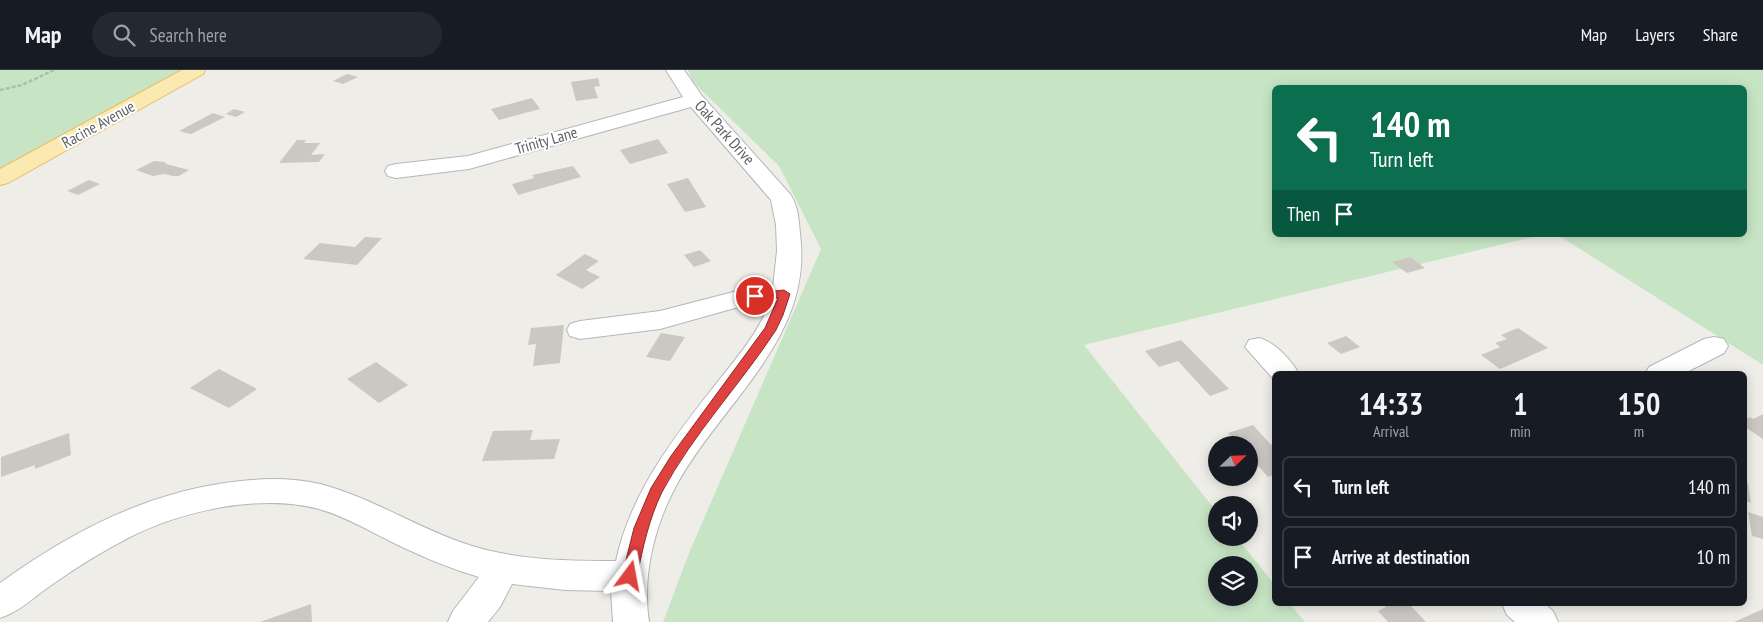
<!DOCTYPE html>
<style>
body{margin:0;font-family:"PT Sans Narrow",sans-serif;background:#242831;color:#f1f3f6;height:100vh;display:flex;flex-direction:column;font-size:19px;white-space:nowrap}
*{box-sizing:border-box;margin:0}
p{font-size:16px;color:#9ea1a6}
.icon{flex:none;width:28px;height:28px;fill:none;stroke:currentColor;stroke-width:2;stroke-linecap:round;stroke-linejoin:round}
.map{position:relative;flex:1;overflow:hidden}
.side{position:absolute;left:1272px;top:301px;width:475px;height:235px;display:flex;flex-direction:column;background:#171b24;border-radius:8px;box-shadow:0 2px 12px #0003}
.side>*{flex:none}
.hud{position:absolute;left:1272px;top:15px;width:475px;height:152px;border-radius:8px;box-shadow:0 2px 12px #0003;background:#0b6e4f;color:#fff;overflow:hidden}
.needle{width:32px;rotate:67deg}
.controls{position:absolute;left:1208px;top:366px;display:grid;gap:10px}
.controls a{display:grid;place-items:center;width:50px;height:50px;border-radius:50%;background:#171b24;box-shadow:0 2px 12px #0003;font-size:25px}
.pin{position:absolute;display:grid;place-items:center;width:42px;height:42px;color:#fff;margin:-21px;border:2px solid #fff;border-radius:50%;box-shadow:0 1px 5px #0007}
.me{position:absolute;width:55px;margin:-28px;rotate:13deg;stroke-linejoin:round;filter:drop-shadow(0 0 4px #0008)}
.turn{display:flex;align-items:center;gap:18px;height:105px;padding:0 15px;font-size:22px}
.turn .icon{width:65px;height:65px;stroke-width:2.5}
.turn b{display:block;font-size:35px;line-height:42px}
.then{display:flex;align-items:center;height:48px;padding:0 15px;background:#0003;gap:10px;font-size:19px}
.eta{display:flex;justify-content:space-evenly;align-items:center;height:85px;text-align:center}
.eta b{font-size:30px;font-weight:700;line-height:35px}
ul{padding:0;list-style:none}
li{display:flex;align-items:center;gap:15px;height:62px;margin:0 10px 8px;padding:0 5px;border:2px solid #363941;border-radius:8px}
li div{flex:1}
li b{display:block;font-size:19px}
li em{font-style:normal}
header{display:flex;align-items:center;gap:30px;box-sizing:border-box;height:70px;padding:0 25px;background:#171b24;border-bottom:1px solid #363941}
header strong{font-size:24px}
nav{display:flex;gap:28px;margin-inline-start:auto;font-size:18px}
.search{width:350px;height:45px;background:#242831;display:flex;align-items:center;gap:12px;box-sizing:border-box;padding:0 18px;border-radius:28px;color:#9ea1a6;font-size:19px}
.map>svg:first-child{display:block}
.green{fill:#c7e5c5;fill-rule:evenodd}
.building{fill:#cbc8c4}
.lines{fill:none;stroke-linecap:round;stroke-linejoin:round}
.minor-casing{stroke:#b4b7ba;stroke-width:2}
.major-casing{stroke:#e8bc67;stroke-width:2}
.path{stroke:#9ec6a7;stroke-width:2.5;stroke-dasharray:4 2;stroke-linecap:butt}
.minor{fill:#fff;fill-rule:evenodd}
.major{fill:#faeab2;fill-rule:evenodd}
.route{fill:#de413e;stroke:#902a28}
.labels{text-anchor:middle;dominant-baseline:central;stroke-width:4;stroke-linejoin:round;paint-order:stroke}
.far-street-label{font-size:16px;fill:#5e6266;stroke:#fff}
</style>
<header>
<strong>Map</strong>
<div class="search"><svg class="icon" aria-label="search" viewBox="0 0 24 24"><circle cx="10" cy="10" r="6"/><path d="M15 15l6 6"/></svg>Search here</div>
<nav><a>Map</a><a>Layers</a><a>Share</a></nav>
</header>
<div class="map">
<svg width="1763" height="552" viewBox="0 0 1763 552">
<rect width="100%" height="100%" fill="#efede7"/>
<g class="green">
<path d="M0 0H182L0 99Z"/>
<path d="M688 0H1763V295L1558 165H1745V18H1275V165H1541L1084 275 1216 441V468H1237L1275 515V534H1290L1305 552H663L689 483 821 179 779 96 693 12ZM1216 495H1249V528H1216Z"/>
</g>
<g class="building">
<path d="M347 4 358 7 343 14 333 11Z"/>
<path d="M598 8 600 16 594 17 598 28 576 31 571 12Z"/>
<path d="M532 28 540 39 499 50 491 39Z"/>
<path d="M234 39 245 42 236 47 226 44Z"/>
<path d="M213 43 225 47 191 64 179 61Z"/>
<path d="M658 69 668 83 630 94 620 80Z"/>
<path d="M297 70H306L304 73H320L311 85 325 84 319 92 279 93Z"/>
<path d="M154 91 165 92 166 94 189 100 179 106H173L164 104 153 106 136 100Z"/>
<path d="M573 96 581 107 518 125 512 114 534 108 532 105Z"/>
<path d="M688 108 706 137 685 142 667 114Z"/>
<path d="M89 110 100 114 78 125 67 121Z"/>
<path d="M365 167 382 168 357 195 303 189 320 173 355 177Z"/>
<path d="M700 180 711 191 694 197 684 185Z"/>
<path d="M585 184 599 191 586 200 600 207 582 219 556 205Z"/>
<path d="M1410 187 1425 198 1407 203 1392 192Z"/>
<path d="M564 255 560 293 533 296 536 274 528 275 531 258Z"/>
<path d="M1518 258 1548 278 1500 299 1481 285 1500 277 1495 273 1507 269 1501 265Z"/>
<path d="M661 263 685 267 670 291 646 287Z"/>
<path d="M1346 266 1360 277 1341 284 1327 273Z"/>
<path d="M1181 270 1229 319 1210 326 1178 291 1159 297 1145 281Z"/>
<path d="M376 292 408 315 379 333 347 309Z"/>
<path d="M219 299 257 319 229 338 190 318Z"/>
<path d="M1763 344V369L1745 357V350L1750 347 1753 349Z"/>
<path d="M1253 355 1271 375 1275 373V404L1268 407 1249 385V375H1239L1228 363Z"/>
<path d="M533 360 530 370 560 369 554 389 482 391 493 361Z"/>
<path d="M69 363 71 385 35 399V395L1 407V387Z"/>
<path d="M1745 412 1748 413 1751 433 1745 431Z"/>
<path d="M1748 442 1763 447V469L1752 466Z"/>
<path d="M311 534 312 552H260Z"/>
<path d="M1383 534H1409L1426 552H1388L1378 541 1386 537Z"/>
<path d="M1763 539V552H1734Z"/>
</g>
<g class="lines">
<g class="minor-casing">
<g id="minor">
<path d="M666 0H684L702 26 790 124C798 135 799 151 800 164 814 268 721 333 676 416 654 457 642 506 649 552H613L611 521 565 520 512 514 500 537 488 552H448L453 541 479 507C452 499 425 488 398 475 373 463 347 447 319 439 260 423 181 441 128 468 101 482 75 498 50 516 34 527 19 542 0 548V513C72 461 151 420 241 411 267 408 294 408 320 414 370 427 414 456 463 473 511 490 564 491 616 491 630 425 671 371 712 319 733 292 757 266 769 234L742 236 660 259 580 269 570 266 567 260 570 254 580 251 660 241 741 220 773 217 777 181 776 155 771 130 691 37 469 99 396 108 388 106 385 101 388 96 396 94 468 86 683 27Z"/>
<path d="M1714 267 1724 269 1728 276 1724 283 1683 304H1645L1649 297 1704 269Z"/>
<path d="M1259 268C1275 272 1291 290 1299 304H1275V311L1245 277 1249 270Z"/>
<path d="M1502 534H1545L1553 541 1558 552H1515L1507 545Z"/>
</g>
</g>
<g class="major-casing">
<path id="major" d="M182 0H205L203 4 8 113 0 115V99Z"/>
</g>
<path class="path" d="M0 20 22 15 54 0"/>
<use href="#minor" class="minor"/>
<use href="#major" class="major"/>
</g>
<path class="route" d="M784 220 790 224 783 245 776 260C740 315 693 364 662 422 649 449 643 477 637 506L635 510 630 512 625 510 622 506 634 458 651 418 671 386 765 258 778 228 755 230 750 226 755 223Z"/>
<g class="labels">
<g class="far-street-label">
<text transform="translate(98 54) rotate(-29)">Racine Avenue</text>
<text transform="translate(725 62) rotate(48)">Oak Park Drive</text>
<text transform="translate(546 70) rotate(-16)">Trinity Lane</text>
</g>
</g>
</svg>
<div class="controls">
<a><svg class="needle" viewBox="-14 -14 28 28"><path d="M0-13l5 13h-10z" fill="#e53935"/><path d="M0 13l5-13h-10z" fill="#9ea1a6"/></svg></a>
<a><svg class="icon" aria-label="sound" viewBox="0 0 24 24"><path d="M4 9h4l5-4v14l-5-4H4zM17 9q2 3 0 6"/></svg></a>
<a><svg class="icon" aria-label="layers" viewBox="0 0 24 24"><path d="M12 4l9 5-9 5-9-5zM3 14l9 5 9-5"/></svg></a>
</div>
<div class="pin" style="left:755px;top:226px;background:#d93025"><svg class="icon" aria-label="arrive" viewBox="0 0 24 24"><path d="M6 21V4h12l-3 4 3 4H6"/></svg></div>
<svg class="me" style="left:630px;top:506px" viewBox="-20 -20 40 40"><path d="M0-17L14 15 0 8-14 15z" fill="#de413e" stroke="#fff" stroke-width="4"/></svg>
<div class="hud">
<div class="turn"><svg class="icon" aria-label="left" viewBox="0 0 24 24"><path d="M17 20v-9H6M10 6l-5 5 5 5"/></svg><div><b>140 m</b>Turn left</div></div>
<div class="then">Then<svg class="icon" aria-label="arrive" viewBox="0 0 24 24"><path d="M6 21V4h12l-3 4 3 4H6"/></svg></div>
</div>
<section class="side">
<div class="eta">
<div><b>14:33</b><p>Arrival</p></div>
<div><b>1</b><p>min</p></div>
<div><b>150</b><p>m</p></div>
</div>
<ul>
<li><svg class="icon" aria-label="left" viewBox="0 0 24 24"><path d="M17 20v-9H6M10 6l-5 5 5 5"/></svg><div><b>Turn left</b></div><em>140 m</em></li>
<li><svg class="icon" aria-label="arrive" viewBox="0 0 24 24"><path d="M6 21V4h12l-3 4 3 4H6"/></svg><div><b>Arrive at destination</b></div><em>10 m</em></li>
</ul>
</section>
</div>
